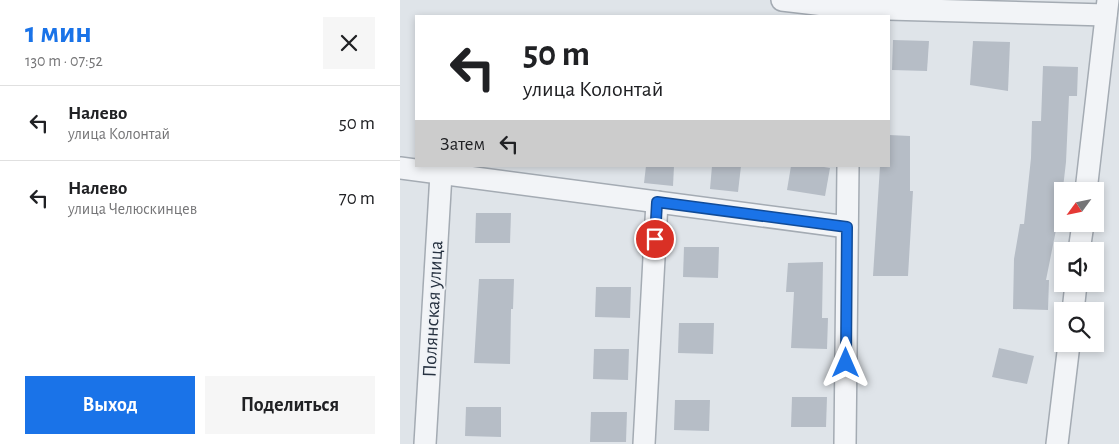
<!DOCTYPE html>
<html lang="ru">
<meta charset="utf-8">
<style>
body{margin:0;font-family:"Alegreya Sans",sans-serif;background:#f6f6f6;color:#202124;height:100vh;display:flex;flex-direction:column;font-size:19px;white-space:nowrap}
*{box-sizing:border-box;margin:0}
p{font-size:16px;color:#757577}
.icon{flex:none;width:28px;height:28px;fill:none;stroke:currentColor;stroke-width:2;stroke-linecap:round;stroke-linejoin:round}
.map{position:relative;flex:1;overflow:hidden}
.side{display:flex;flex-direction:column;background:#fff;width:400px}
.side>*{flex:none}
.top-card{position:absolute;left:15px;top:15px;width:475px;height:152px;border-radius:0px;box-shadow:0 2px 8px #0003;background:#fff;color:#202124;overflow:hidden}
.needle{width:32px;rotate:237deg}
.fabs{position:absolute;left:654px;top:182px;display:grid;gap:10px}
.fabs a{display:grid;place-items:center;width:50px;height:50px;border-radius:0px;background:#fff;box-shadow:0 2px 8px #0003;font-size:25px}
.pin{position:absolute;display:grid;place-items:center;width:42px;height:42px;color:#fff;margin:-21px;border:2px solid #fff;border-radius:50%;box-shadow:0 1px 5px #0007}
.me{position:absolute;width:55px;margin:-28px;rotate:0deg;stroke-linejoin:round;filter:drop-shadow(0 0 4px #0008)}
.turn{display:flex;align-items:center;gap:18px;height:105px;padding:0 25px;font-size:22px}
.turn .icon{width:65px;height:65px;stroke-width:2.5}
.turn b{display:block;font-size:35px;line-height:42px}
.then{display:flex;align-items:center;height:48px;padding:0 25px;background:#0003;gap:10px;font-size:19px}
.round{display:grid;place-items:center;flex:none;width:52px;height:52px;border-radius:0px;background:#f6f6f6}
.headline{display:flex;align-items:center;justify-content:space-between;height:85px;padding:0 25px}
h1{font-size:30px;font-weight:700;line-height:38px;color:#1a73e8}
.button{display:flex;gap:10px;margin-top:auto;padding:10px 25px}
.button a{flex:1;height:58px;border-radius:0px;background:#1a73e8;color:#fff;font-size:20px;font-weight:700;line-height:58px;text-align:center}
.button a+a{background:#f6f6f6;color:#202124}
ul{padding:0;list-style:none}
li{display:flex;align-items:center;gap:15px;height:75px;padding:0 25px;border-top:1px solid #e0e0e0}
li div{flex:1}
li b{display:block;font-size:19px}
li em{font-style:normal}
main{display:flex;flex:1;min-height:0}
.map>svg:first-child{display:block}
.building{fill:#b6bdc6}
.lines{fill:none;stroke-linecap:round;stroke-linejoin:round}
.street-casing{stroke:#a4abb3;stroke-width:24}
.street{stroke:#f2f4f7;stroke-width:21}
.route-casing{stroke:#114b97;stroke-width:12}
.route{stroke:#1a73e8;stroke-width:9}
.labels{text-anchor:middle;dominant-baseline:central;stroke-width:4;stroke-linejoin:round;paint-order:stroke}
.street-label{font-size:20px;fill:#273241;stroke:#eff2f6}
</style>
<main>
<section class="side">
<div class="headline"><div><h1>1 мин</h1><p>130 m · 07:52</p></div><a class="round"><svg class="icon" aria-label="close" viewBox="0 0 24 24"><path d="M6 6l12 12M18 6L6 18"/></svg></a></div>
<ul>
<li><svg class="icon" aria-label="left" viewBox="0 0 24 24"><path d="M17 20v-9H6M10 6l-5 5 5 5"/></svg><div><b>Налево</b><p>улица Колонтай</p></div><em>50 m</em></li>
<li><svg class="icon" aria-label="left" viewBox="0 0 24 24"><path d="M17 20v-9H6M10 6l-5 5 5 5"/></svg><div><b>Налево</b><p>улица Челюскинцев</p></div><em>70 m</em></li>
</ul>
<div class="button"><a>Выход</a><a>Поделиться</a></div>
</section>
<div class="map">
<svg width="719" height="444" viewBox="0 0 719 444">
<rect width="100%" height="100%" fill="#dfe4e9"/>
<g class="building">
<path d="M493 40 529 41 527 71 492 70Z"/>
<path d="M573 41 610 42 608 91 570 85Z"/>
<path d="M643 66 678 67 677 96H669L666 162 661 205 646 280H649L648 310 613 309 614 259 620 224H624L631 158 632 121H641Z"/>
<path d="M489 135 510 136V191H513L508 276H473L480 166H489Z"/>
<path d="M246 166H274L273 186 244 183Z"/>
<path d="M312 166H341L338 192 310 189Z"/>
<path d="M391 166H418L430 168 425 196 387 190Z"/>
<path d="M76 213H111L110 243H75Z"/>
<path d="M284 247H319L318 278 283 277Z"/>
<path d="M423 262 422 318H428L427 349 391 348 394 292H386L388 263Z"/>
<path d="M79 279H114L113 309H111L110 364 74 363Z"/>
<path d="M196 287H231L230 318 195 317Z"/>
<path d="M279 323H314L313 354 278 353Z"/>
<path d="M599 348 634 356 627 384 592 377Z"/>
<path d="M194 349H229L228 380 193 379Z"/>
<path d="M392 397H427L426 427H391Z"/>
<path d="M275 400H310L309 431 274 430Z"/>
<path d="M66 407H101V437L65 436Z"/>
<path d="M191 412H227L226 442H190Z"/>
</g>
<g class="lines">
<g class="street-casing">
<g id="street">
<path d="M382 0 450 8 706 15"/>
<path d="M0 168 447 227"/>
<path d="M686 191 708 0"/>
<path d="M679 251 683 224"/>
<path d="M673 311 676 284"/>
<path d="M25 444 41 174"/>
<path d="M244 444 257 202"/>
<path d="M445 444 448 166"/>
<path d="M657 444 669 344"/>
</g>
</g>
<use href="#street" class="street"/>
</g>
<g class="lines">
<g class="route-casing">
<path id="route" d="M255 239 257 202 447 227 446 363"/>
</g>
<use href="#route" class="route"/>
</g>
<g class="labels">
<g class="street-label">
<text transform="translate(33 309) rotate(-87)">Полянская улица</text>
</g>
</g>
</svg>
<div class="fabs">
<a><svg class="needle" viewBox="-14 -14 28 28"><path d="M0-13l5 13h-10z" fill="#e53935"/><path d="M0 13l5-13h-10z" fill="#757577"/></svg></a>
<a><svg class="icon" aria-label="sound" viewBox="0 0 24 24"><path d="M4 9h4l5-4v14l-5-4H4zM17 9q2 3 0 6"/></svg></a>
<a><svg class="icon" aria-label="search" viewBox="0 0 24 24"><circle cx="10" cy="10" r="6"/><path d="M15 15l6 6"/></svg></a>
</div>
<div class="pin" style="left:255px;top:239px;background:#d93025"><svg class="icon" aria-label="arrive" viewBox="0 0 24 24"><path d="M6 21V4h12l-3 4 3 4H6"/></svg></div>
<svg class="me" style="left:446px;top:363px" viewBox="-20 -20 40 40"><path d="M0-17L14 15 0 8-14 15z" fill="#1a73e8" stroke="#fff" stroke-width="4"/></svg>
<div class="top-card">
<div class="turn"><svg class="icon" aria-label="left" viewBox="0 0 24 24"><path d="M17 20v-9H6M10 6l-5 5 5 5"/></svg><div><b>50 m</b>улица Колонтай</div></div>
<div class="then">Затем<svg class="icon" aria-label="left" viewBox="0 0 24 24"><path d="M17 20v-9H6M10 6l-5 5 5 5"/></svg></div>
</div>
</div>
</main>
